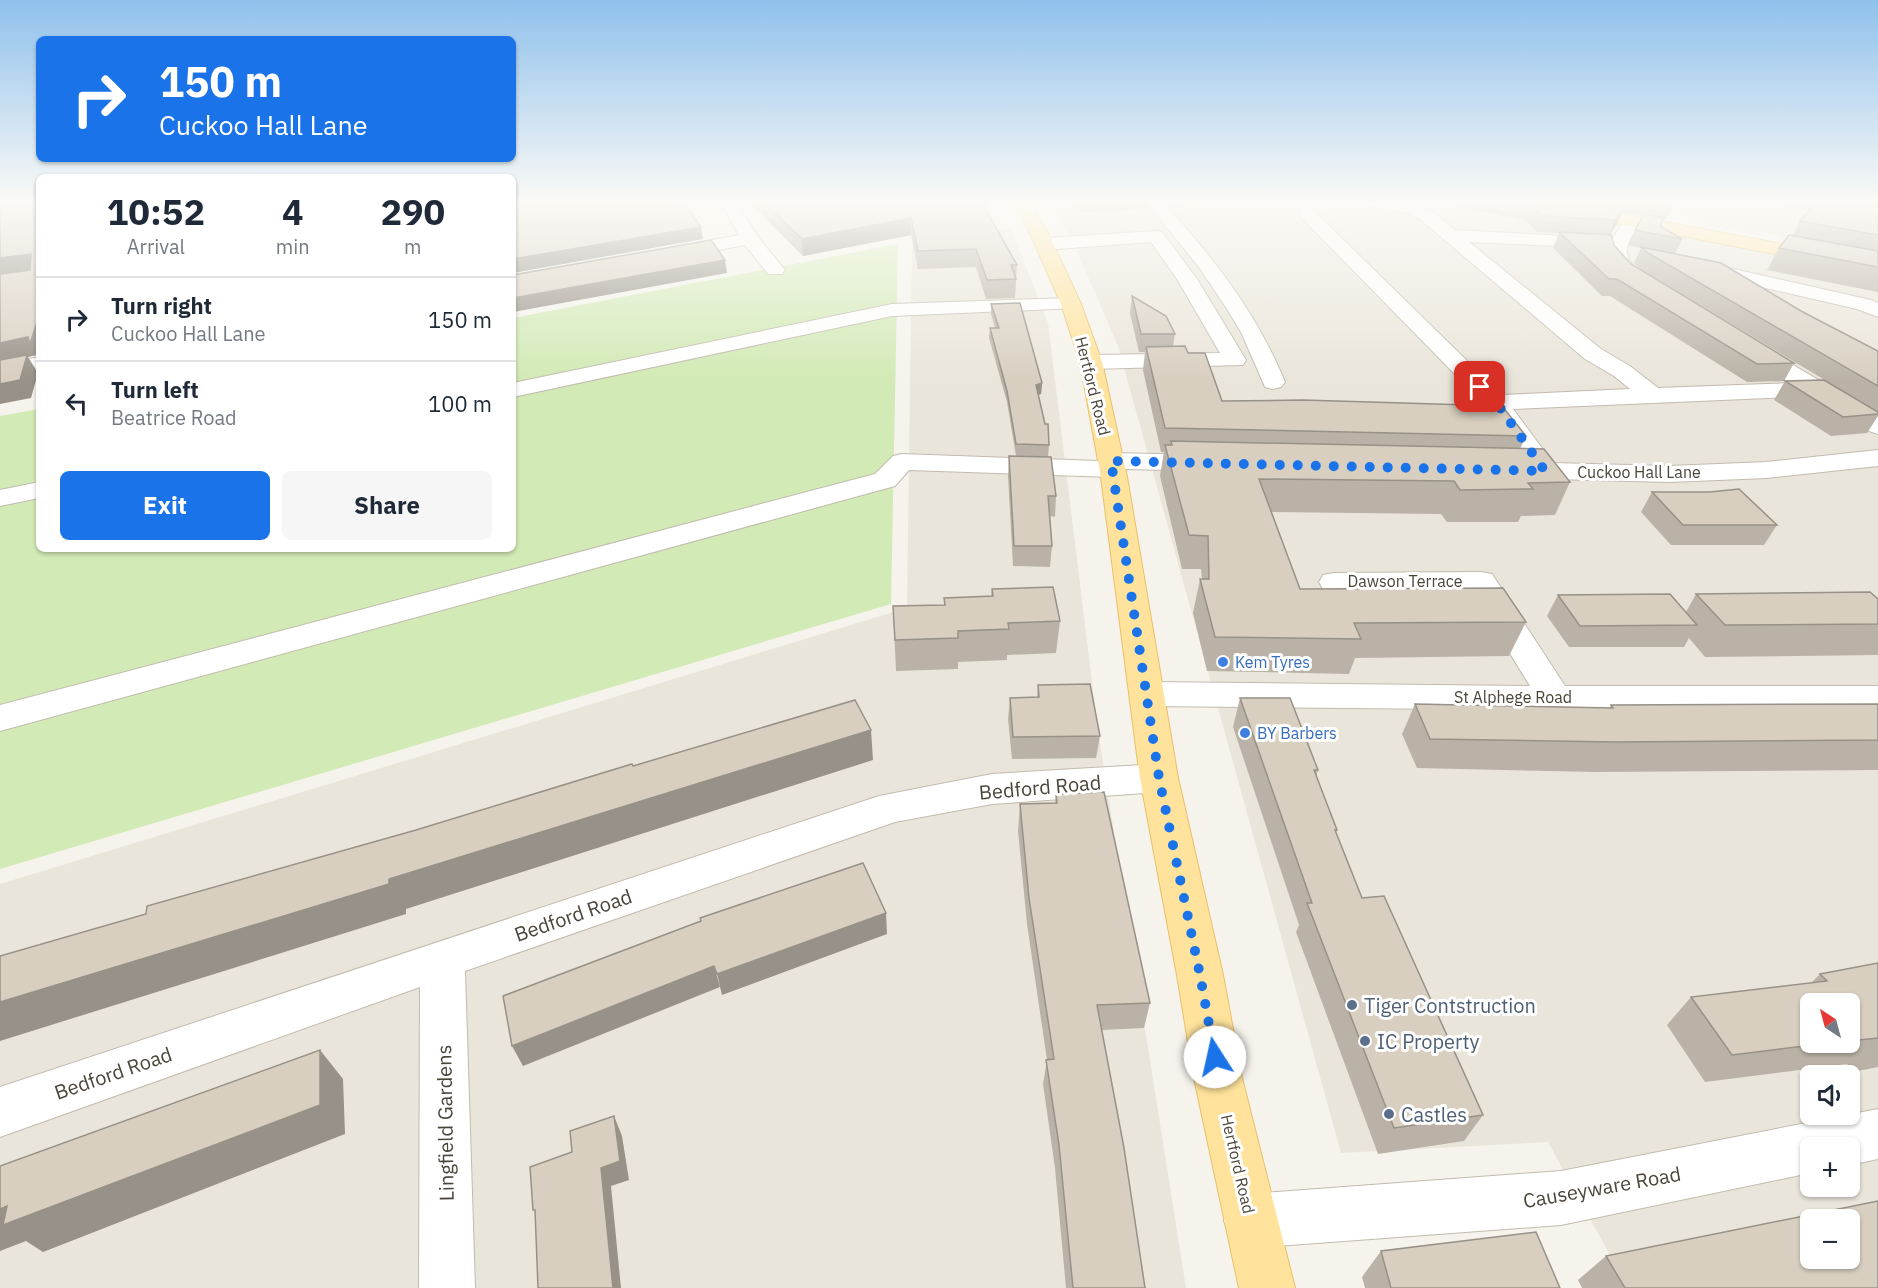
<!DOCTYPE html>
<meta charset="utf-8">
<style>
body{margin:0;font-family:"IBM Plex Sans",sans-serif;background:#f6f6f7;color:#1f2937;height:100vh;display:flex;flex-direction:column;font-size:22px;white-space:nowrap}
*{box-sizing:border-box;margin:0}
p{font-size:20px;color:#747a83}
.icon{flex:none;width:33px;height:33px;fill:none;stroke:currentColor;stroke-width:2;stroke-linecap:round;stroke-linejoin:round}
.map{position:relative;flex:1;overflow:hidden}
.side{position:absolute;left:36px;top:174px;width:480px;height:378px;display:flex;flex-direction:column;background:#fff;border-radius:9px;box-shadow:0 2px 4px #0004}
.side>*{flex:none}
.guide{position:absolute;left:36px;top:36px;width:480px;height:126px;border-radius:9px;box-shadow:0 2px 4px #0004;background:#1a73e8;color:#fff;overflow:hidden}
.needle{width:39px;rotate:324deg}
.buttons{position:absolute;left:1800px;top:993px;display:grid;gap:12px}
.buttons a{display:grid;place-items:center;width:60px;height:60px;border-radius:9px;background:#fff;box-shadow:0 2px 4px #0004;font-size:30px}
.pin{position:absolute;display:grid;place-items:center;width:51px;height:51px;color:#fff;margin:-26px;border-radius:12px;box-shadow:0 3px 9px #0006}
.me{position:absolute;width:66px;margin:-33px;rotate:350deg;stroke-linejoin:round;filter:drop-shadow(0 0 4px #0008)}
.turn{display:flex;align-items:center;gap:21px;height:126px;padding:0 24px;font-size:27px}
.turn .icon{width:78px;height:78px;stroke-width:2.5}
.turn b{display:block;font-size:42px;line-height:51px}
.eta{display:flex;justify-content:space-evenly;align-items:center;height:102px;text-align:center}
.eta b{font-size:36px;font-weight:700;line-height:42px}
.button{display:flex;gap:12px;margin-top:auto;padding:12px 24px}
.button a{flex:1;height:69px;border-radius:9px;background:#1a73e8;color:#fff;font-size:24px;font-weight:700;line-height:69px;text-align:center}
.button a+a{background:#f6f6f7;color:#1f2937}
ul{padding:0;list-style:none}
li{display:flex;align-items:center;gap:18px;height:84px;padding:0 24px;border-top:2px solid #e0e1e3}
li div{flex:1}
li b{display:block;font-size:22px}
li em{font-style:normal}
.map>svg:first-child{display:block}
.residential{fill:#eae5da;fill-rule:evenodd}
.education{fill:#efe8d6}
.green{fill:#d2eab5}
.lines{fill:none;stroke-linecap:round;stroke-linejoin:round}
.minor-casing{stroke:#c2bbae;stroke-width:2}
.major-casing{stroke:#e6c16a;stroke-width:2}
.minor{fill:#fff;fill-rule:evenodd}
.major{fill:#ffe39c;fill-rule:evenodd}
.wall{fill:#bab2a6;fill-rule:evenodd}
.shaded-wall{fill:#979187}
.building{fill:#d8cfc1;stroke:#979187;stroke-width:1.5;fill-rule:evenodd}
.route{stroke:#1a73e8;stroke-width:10;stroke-dasharray:0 18}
.shop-dot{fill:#3f7fe0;stroke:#fff;stroke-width:2}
.service-dot{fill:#5c6f8a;stroke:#fff;stroke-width:2}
.labels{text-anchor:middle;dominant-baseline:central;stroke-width:6;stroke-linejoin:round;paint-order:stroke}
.street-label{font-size:16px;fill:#4b4439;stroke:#fff}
.shop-label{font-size:16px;fill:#366cbe;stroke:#fff;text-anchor:start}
.near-street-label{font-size:20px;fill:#4b4439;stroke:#fff}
.near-service-label{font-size:20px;fill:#4e5e75;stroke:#fff;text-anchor:start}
</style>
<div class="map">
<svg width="1878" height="1288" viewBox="0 0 1878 1288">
<rect width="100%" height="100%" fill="#f6f3ec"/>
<g class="residential">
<path d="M1058 201H1499L1878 273V1288H1628L1548 1142 1341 1153 1118 346 1070 235 1052 208 1061 205ZM1810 1004H1850V1042H1810ZM1810 1076H1850V1114H1810ZM1810 1148H1850V1186H1810ZM1810 1220H1850V1258H1810Z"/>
<path d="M1011 228 1048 323 1098 731 1186 1288H0V884L907 608 912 246Z"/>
</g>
<path class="education" d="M1654 201H1878V257L1782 239 1778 235 1762 232 1756 235 1711 226Z"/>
<path class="green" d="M898 244 891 604 0 869V416L39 409V549H513V318Z"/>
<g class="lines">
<g class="minor-casing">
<g id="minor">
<path d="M720 201H736L758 237 785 270 782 274H768L745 245 671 259 664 257 662 253 664 249 739 235Z"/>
<path d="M1145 201H1162C1212 256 1257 313 1285 382L1281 387 1273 389 1265 387 1241 332 1227 309 1199 267Z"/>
<path d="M1297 201H1313L1315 212 1502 395 1630 389 1614 376 1585 359 1421 220 1406 213 1364 205 1362 201H1396L1417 205 1433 212 1455 230 1602 238 1610 242 1627 217H1639L1642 221C1630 238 1618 252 1636 268 1641 273 1647 276 1651 282L1648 286C1630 291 1606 267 1607 248L1469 242 1601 349 1630 366 1658 388 1790 383 1743 355 1740 350 1743 345 1751 343 1759 345 1878 415V434L1869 431 1812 396 1513 409 1553 463 1669 466 1767 462 1878 450V466L1767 478 1669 482 1518 478 1509 476 1505 470 1509 464 1526 462 1487 407 1301 217Z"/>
<path d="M1156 231 1162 232 1197 279 1246 360 1243 365 1091 369 1083 367 1080 362 1083 357 1091 355 1220 353 1177 279 1151 242 1044 250 1038 248 1035 244 1038 240 1044 238Z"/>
<path d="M1703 262 1871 300 1878 303V317L1857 309 1696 272 1693 268 1696 264Z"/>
<path d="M1071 298 1078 300 1081 304 1078 308 892 316 513 397V383L892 304Z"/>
<path d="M39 357V371L0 378V364Z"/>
<path d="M1111 453 1208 455 1217 457 1221 463 1217 469 1208 471 1125 469 1121 475 1112 477 909 470 895 486 0 731V705L875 474 893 456 902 454 1098 461 1102 455Z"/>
<path d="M39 482V498L0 506V490Z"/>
<path d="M1481 572 1492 574 1565 686H1878V710H1555L1147 706 1135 703 1130 694 1135 685 1147 682 1530 686 1471 590 1334 591 1323 589 1319 582 1323 575 1334 573Z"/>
<path d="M1159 764 1172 768 1178 778 1172 788 1159 792 992 804 895 822 465 971 475 1288H419L420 987 0 1137V1087L879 796 992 774Z"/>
<path d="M1878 1109V1159L1850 1165V1148H1810V1173L1561 1225 1251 1248 1232 1240 1224 1221 1232 1202 1251 1194 1561 1171Z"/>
</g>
</g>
<g class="major-casing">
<g id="major">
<path d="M1013 201H1029L1048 233 1081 304 1102 362 1127 477 1178 778 1223 975 1242 1078 1295 1288H1239L1194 1078 1177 975 1140 778 1101 477 1080 362 1061 304 1030 233Z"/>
<path d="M1519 201H1553L1878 262V274L1527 206 1521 205Z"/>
</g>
</g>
<use href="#minor" class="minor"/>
<use href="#major" class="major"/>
</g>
<g class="wall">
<path d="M748 201H988V204L983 205 1017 265 1015 298 986 299 976 267 918 269 911 235 803 256Z"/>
<path d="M1070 201H1149L1148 209 1081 212Z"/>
<path d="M1164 201H1198L1197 206 1171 207Z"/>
<path d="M1428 201H1676L1665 220 1664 219 1660 226 1682 239 1675 254 1801 311 1878 351V412L1640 269 1634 263 1641 248 1628 245 1635 230 1644 216 1622 212 1616 226 1609 235 1614 245 1631 264 1794 363 1784 381 1747 382 1610 296H1602L1553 248 1559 233 1537 232 1525 220Z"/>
<path d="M1761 201H1878V292L1767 270 1779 248 1793 235 1800 221 1809 211 1760 202Z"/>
<path d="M1132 296 1175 334 1173 347 1188 353 1222 401 1526 436 1520 449 1570 482 1555 515 1521 516 1518 522H1447L1441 514 1271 512 1300 589 1526 622 1509 656 1355 658 1349 674 1207 671 1193 613 1200 579H1202L1201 569H1182L1160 476 1164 452H1161L1143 370 1145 352H1139L1130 313Z"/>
<path d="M991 304 1042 383 1041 394 1038 395 1049 445 1048 457 1016 456 1007 402 989 338 990 328H995L991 314Z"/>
<path d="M1785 381 1878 412V416L1867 433 1831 436 1774 400Z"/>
<path d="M1009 456 1056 496 1055 517 1050 516 1052 546 1050 567 1013 566 1008 476Z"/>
<path d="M1652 492 1777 525 1764 545H1671L1641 512Z"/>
<path d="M992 589 1060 621 1056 653 1007 655V660L958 662V669L896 671 893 606 944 605V598L991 596Z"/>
<path d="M1696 594 1878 599V655L1705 657 1689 638 1684 647H1569L1547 616 1558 595 1686 612Z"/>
<path d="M1038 685 1100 736 1096 758 1012 759 1008 719 1010 698 1037 697Z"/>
<path d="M1240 698 1318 770 1316 777 1337 830 1336 833 1362 898 1483 1115 1464 1141 1378 1154 1296 932 1299 925 1233 727Z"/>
<path d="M1415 704 1610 708 1611 705 1878 704V770L1596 772 1417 768 1402 734Z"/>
<path d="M1056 794 1150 1003 1144 1028 1101 1030 1145 1288H1066L1055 1168 1043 1084 1047 1060 1027 924 1018 831 1020 804 1055 803Z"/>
<path d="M1878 963V1067L1853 1072 1847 1064 1705 1082 1667 1025 1691 997 1811 983 1820 974ZM1850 1004V1042H1810Z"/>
<path d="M1381 1251 1560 1288H1365L1362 1277Z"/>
<path d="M1606 1256 1878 1288H1582L1578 1280Z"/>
</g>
<g class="shaded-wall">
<path d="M0 201H37L39 205 0 210Z"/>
<path d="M975 201H988V204L975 207Z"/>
<path d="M1674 201H1676L1665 220 1672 204Z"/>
<path d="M1623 210 1616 226 1609 236 1615 220Z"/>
<path d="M911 218V235L803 256 802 239Z"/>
<path d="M701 227 703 239 513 273V259Z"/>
<path d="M31 254 39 268 0 276V258Z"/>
<path d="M725 260 727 273 513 312V298Z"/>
<path d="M39 315V358L37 355 28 357 38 373 31 398 0 404V343Z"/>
<path d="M1042 383 1041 394 1035 396 1036 385Z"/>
<path d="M871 730 873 760 406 909V914L0 1041V1002L389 879Z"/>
<path d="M886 913 887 934 722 995 717 974Z"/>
<path d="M714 966 720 987 523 1066 512 1046Z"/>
<path d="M320 1050 343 1079 345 1134 43 1252 26 1241 0 1251V1209Z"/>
<path d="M614 1116 622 1136 629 1180 611 1186 621 1288H613L601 1168Z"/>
</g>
<g class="building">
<path d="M32 201H39V315L30 344 28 337 0 343V274L30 270 31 254 0 258V208L31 204Z"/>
<path d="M529 201H682L701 227 513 259V203Z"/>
<path d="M763 201H981L1017 265H1011L1016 279 987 280 976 249 918 251 911 218 802 239Z"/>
<path d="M1080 201H1115L1082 203Z"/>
<path d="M1512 201H1574L1623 210 1615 220 1543 216 1530 204Z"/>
<path d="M1653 201H1674L1672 204Z"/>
<path d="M1817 201H1878V235L1800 221Z"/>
<path d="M1644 214 1664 218 1660 226 1682 239 1635 230Z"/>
<path d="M1559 232 1611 235 1614 245 1631 264 1794 363 1757 364 1617 279H1609Z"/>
<path d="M1789 235 1878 251V267L1779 248Z"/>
<path d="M711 240 725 260 513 298V275Z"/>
<path d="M1641 247 1721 263 1801 311 1878 351V386L1648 253Z"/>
<path d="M1132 296 1166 316 1175 334H1141Z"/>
<path d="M1020 303 1042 383 1036 385 1045 424H1048L1049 445 1016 444 1007 391 990 328H999L991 304Z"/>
<path d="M1185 346 1188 353H1205L1222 401 1303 400 1502 406 1526 436 1165 428 1146 347Z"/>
<path d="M27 355 20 380 0 384V360Z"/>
<path d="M1824 380 1878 412V414L1843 417 1785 381Z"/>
<path d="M1171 441 1544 449 1570 482 1528 483 1533 489 1460 490 1454 481 1259 479 1300 589 1503 588 1526 622 1354 623 1361 639 1215 637 1200 579H1209L1208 536 1189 535 1165 445H1172Z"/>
<path d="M1009 456 1051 457 1056 496H1048L1052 546H1014Z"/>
<path d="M1739 489 1777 525H1683L1652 492H1710Z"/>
<path d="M1053 587 1060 621 1008 623 1009 629 958 631V638L895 640 893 606 945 605 944 598 993 596 992 589Z"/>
<path d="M1870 592 1878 599V624L1725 625 1696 594Z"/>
<path d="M1670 594 1697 625 1580 626 1558 595Z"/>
<path d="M1090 684 1100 736 1013 737 1010 698 1039 697 1038 685Z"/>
<path d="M1240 698H1290L1318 770H1314L1337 830H1335L1362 898 1384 896 1483 1115 1394 1128 1307 903H1312Z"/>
<path d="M855 700 871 730 389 879V884L0 1002V956L146 914 147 906 416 830 632 764 633 766Z"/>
<path d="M1415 704 1613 708 1611 705 1878 704V740L1615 742 1430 739Z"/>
<path d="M1104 792 1150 1003 1097 1005 1124 1148 1145 1288H1073L1059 1145 1046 1060 1054 1059 1029 898 1020 804 1057 803 1056 794Z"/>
<path d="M863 863 886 913 717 974 714 966 512 1046 503 996 701 921 700 918Z"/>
<path d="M1878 963V1038L1850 1041V1004H1810V1042H1837L1732 1055 1691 997 1827 981 1820 974Z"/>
<path d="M320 1050V1105L3 1225 7 1206 0 1209V1166Z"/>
<path d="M614 1116 620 1161 601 1168 613 1288H538L535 1210H533L530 1167 572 1152 570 1131Z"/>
<path d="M1878 1201V1288H1625L1606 1256ZM1810 1220H1850V1258H1810Z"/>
<path d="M1536 1232 1560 1288H1391L1381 1251Z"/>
</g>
<linearGradient id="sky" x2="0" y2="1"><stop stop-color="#8fc1ec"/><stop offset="0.53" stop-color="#fbfaf6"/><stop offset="1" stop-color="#fbfaf6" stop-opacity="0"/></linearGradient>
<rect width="1878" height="381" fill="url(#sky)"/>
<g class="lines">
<path class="route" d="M1215 1057 1200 975 1159 778 1111 461 1545 471 1496 402 1480 387"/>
</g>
<g class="shop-dot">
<circle cx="1223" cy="662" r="6"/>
<circle cx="1245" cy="733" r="6"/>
</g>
<g class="service-dot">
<circle cx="1352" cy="1005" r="6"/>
<circle cx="1365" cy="1041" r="6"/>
<circle cx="1389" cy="1114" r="6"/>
</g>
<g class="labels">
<g class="street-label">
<text transform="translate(1093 386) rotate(76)">Hertford Road</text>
<text x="1639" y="472">Cuckoo Hall Lane</text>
<text x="1405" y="581">Dawson Terrace</text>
<text x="1513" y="697">St Alphege Road</text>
<text transform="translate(1238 1164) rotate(77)">Hertford Road</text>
</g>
<g class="shop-label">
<text x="1235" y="662">Kem Tyres</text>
<text x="1257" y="733">BY Barbers</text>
</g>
<g class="near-street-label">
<text transform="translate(1040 787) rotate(-5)">Bedford Road</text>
<text transform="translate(573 915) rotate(-19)">Bedford Road</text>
<text transform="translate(113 1073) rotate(-19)">Bedford Road</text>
<text transform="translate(445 1123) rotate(-91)">Lingfield Gardens</text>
<text transform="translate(1602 1187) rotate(-10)">Causeyware Road</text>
</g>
<g class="near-service-label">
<text x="1364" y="1005">Tiger Contstruction</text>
<text x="1377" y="1041">IC Property</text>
<text x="1401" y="1114">Castles</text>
</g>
</g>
</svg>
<div class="buttons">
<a><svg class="needle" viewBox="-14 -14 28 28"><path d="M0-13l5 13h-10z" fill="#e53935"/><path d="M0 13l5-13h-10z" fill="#747a83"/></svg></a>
<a><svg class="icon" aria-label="sound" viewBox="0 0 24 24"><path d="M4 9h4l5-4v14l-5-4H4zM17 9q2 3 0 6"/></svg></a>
<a>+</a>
<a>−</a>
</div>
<div class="pin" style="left:1480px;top:387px;background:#d93025"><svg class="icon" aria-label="arrive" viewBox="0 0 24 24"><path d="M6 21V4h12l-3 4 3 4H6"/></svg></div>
<svg class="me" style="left:1215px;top:1057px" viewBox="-20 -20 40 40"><circle r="19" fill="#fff"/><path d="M0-13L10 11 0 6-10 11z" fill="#1a73e8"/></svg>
<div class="guide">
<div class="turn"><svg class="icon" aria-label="right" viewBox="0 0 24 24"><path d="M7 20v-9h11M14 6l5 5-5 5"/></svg><div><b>150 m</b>Cuckoo Hall Lane</div></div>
</div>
<section class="side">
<div class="eta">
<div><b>10:52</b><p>Arrival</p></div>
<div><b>4</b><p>min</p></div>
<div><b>290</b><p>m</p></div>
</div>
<ul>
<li><svg class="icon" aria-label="right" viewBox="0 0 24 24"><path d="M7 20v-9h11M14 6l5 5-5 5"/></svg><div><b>Turn right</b><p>Cuckoo Hall Lane</p></div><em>150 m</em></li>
<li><svg class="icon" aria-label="left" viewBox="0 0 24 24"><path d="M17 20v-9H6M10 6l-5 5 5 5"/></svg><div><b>Turn left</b><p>Beatrice Road</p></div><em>100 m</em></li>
</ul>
<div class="button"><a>Exit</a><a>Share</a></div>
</section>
</div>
